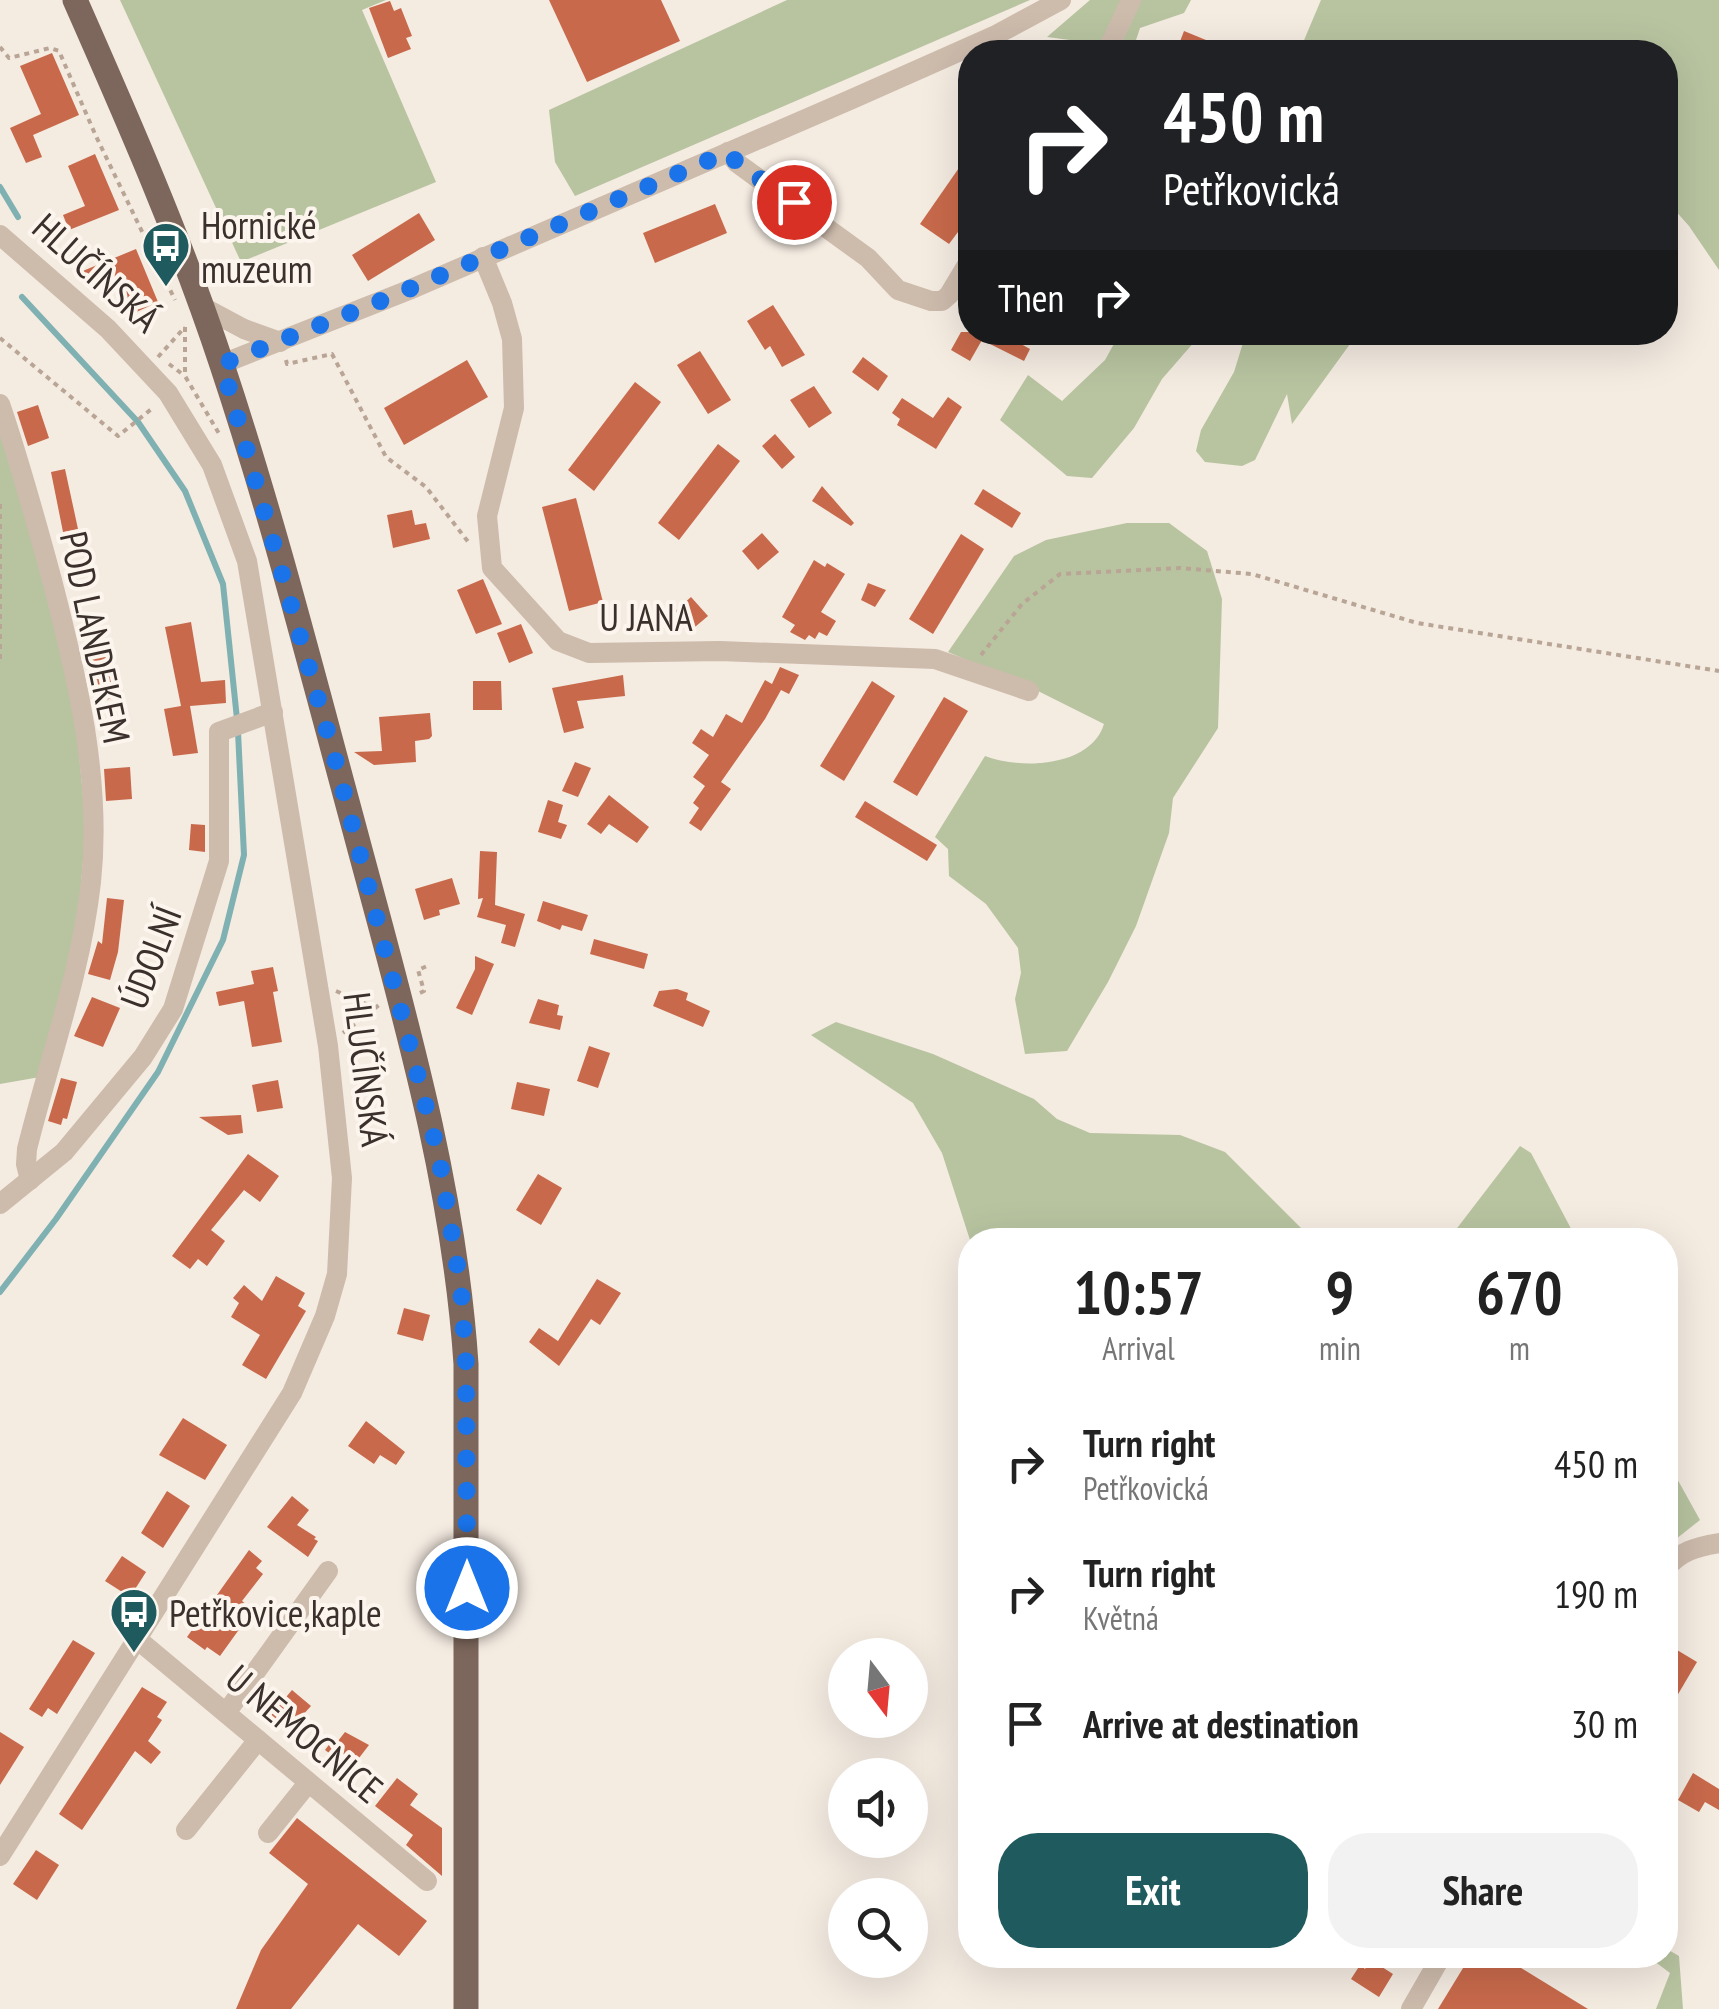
<!DOCTYPE html>
<meta charset="utf-8">
<style>
body{margin:0;font-family:"PT Sans Narrow",sans-serif;background:#f2f2f2;color:#222;height:100vh;display:flex;flex-direction:column;font-size:38px;white-space:nowrap}
*{box-sizing:border-box;margin:0}
p{font-size:32px;color:#767676}
.icon{flex:none;width:55px;height:55px;fill:none;stroke:currentColor;stroke-width:2;stroke-linecap:round;stroke-linejoin:round}
.map{position:relative;flex:1;overflow:hidden}
.side{position:absolute;left:958px;top:1228px;width:720px;height:740px;display:flex;flex-direction:column;background:#fff;border-radius:40px;box-shadow:0 10px 40px #0002}
.side>*{flex:none}
.top-card{position:absolute;left:958px;top:40px;width:720px;height:305px;border-radius:40px;box-shadow:0 10px 40px #0002;background:#202124;color:#fff;overflow:hidden}
.needle{width:65px;rotate:164deg}
.buttons{position:absolute;left:828px;top:1638px;display:grid;gap:20px}
.buttons a{display:grid;place-items:center;width:100px;height:100px;border-radius:50%;background:#fff;box-shadow:0 10px 40px #0002;font-size:50px}
.pin{position:absolute;display:grid;place-items:center;width:85px;height:85px;color:#fff;margin:-42px;border:5px solid #fff;border-radius:50%;box-shadow:0 2px 10px #0007}
.me{position:absolute;width:110px;margin:-55px;rotate:0deg;stroke-linejoin:round;filter:drop-shadow(0 0 8px #0008)}
.turn{display:flex;align-items:center;gap:35px;height:210px;padding:0 40px;font-size:45px}
.turn .icon{width:130px;height:130px;stroke-width:2.5}
.turn b{display:block;font-size:70px;line-height:85px}
.then{display:flex;align-items:center;height:95px;padding:0 40px;background:#0003;gap:20px;font-size:38px}
.eta{display:flex;justify-content:space-evenly;align-items:center;height:170px;text-align:center}
.eta b{font-size:60px;font-weight:600;line-height:70px}
.button{display:flex;gap:20px;margin-top:auto;padding:20px 40px}
.button a{flex:1;height:115px;border-radius:40px;background:#1f5a5e;color:#fff;font-size:40px;font-weight:600;line-height:115px;text-align:center}
.button a+a{background:#f2f2f2;color:#222}
ul{padding:0;list-style:none}
li{display:flex;align-items:center;gap:30px;height:130px;padding:0 40px}
li div{flex:1}
li b{display:block;font-size:38px}
li em{font-style:normal}
.map>svg:first-child{display:block}
.green{fill:#b8c4a0}
.lines{fill:none;stroke-linecap:round;stroke-linejoin:round}
.stream{stroke:#7fb0b2;stroke-width:6}
.building{fill:#c8694b}
.path{stroke:#b9a596;stroke-width:4;stroke-dasharray:5 5;stroke-linecap:butt}
.minor{stroke:#cdbbac;stroke-width:20}
.major{stroke:#7d675c;stroke-width:25}
.route{stroke:#1a73e8;stroke-width:18;stroke-dasharray:0 32.4}
.labels{text-anchor:middle;dominant-baseline:central;stroke-width:8;stroke-linejoin:round;paint-order:stroke}
.poi-label{font-size:38px;fill:#3b302b;stroke:#fbf5ee;text-anchor:start}
.street-label{font-size:38px;fill:#3b302b;stroke:#fbf5ee}
</style>
<div class="map">
<svg width="1719" height="2009" viewBox="0 0 1719 2009">
<rect width="100%" height="100%" fill="#f4ebe1"/>
<g class="green">
<path d="M120 0H386L362 10 436 182 241 262Z"/>
<path d="M787 0H1030L575 196 555 162 549 110Z"/>
<path d="M1090 0H1191L1184 13 1140 28 1132 52H1103L1100 44 1047 37Z"/>
<path d="M1321 0H1719V270L1689 226 1665 199V52H1479L1449 40 1458 48 1474 52H1299Z"/>
<path d="M1120 333H1202L1162 379 1134 428 1092 478 1067 476 1000 420 1028 375 1062 401 1105 360Z"/>
<path d="M1246 333H1358L1292 424 1287 394 1255 460 1242 466 1205 462 1196 451 1201 430 1234 372Z"/>
<path d="M0 421 72 681 86 827 77 931 40 1077 0 1084Z"/>
<path d="M1127 523H1169L1207 551 1222 599 1218 728 1173 798 1169 833 1136 926 1108 982 1067 1051 1025 1054 1015 999 1021 973 1018 948 986 904 949 876 948 849 935 837 985 756C1021 770 1091 767 1104 724L1028 686 948 652 1014 556 1046 540Z"/>
<path d="M836 1022 933 1054 1034 1099 1057 1119 1090 1133 1180 1135 1225 1152 1313 1240H970L942 1153 913 1103 811 1035Z"/>
<path d="M1520 1146 1531 1153 1577 1240H1448Z"/>
<path d="M1665 1457 1700 1520 1671 1543 1665 1536Z"/>
<path d="M1665 1948 1679 1956 1683 2009H1656L1670 1973 1646 1955H1665Z"/>
</g>
<g class="lines">
<g class="stream">
<path d="M0 187 18 217"/>
<path d="M22 297 138 422 185 491 223 584 237 719"/>
<path d="M0 1292 56 1219 158 1072 223 940 244 855 238 732"/>
</g>
</g>
<g class="building">
<path d="M549 0H661L680 41 587 82Z"/>
<path d="M390 1 394 11 401 8 412 36 406 38 411 49 388 58 369 8Z"/>
<path d="M1184 31 1206 40 1201 52H1176Z"/>
<path d="M52 53 79 115 33 135 42 157 26 163 10 128 41 114 20 66Z"/>
<path d="M970 152V216L949 244 920 224Z"/>
<path d="M95 154 119 210 69 230 63 215 85 206 68 166Z"/>
<path d="M715 204 727 233 655 263 643 233Z"/>
<path d="M419 213 435 240 368 281 352 255Z"/>
<path d="M136 249 158 302 130 315 110 275H73Z"/>
<path d="M773 305 805 355 782 367 770 346 765 350 747 321Z"/>
<path d="M961 332H999L1030 349 1024 361 982 340 970 361 951 350Z"/>
<path d="M700 351 731 400 708 414 677 365Z"/>
<path d="M863 357 888 376 878 391 852 372Z"/>
<path d="M467 360 488 397 404 445 384 408Z"/>
<path d="M635 382 661 402 594 491 568 470Z"/>
<path d="M814 386 832 413 809 428 790 400Z"/>
<path d="M948 397 962 407 936 449 897 425 900 419 892 413 902 398 933 418Z"/>
<path d="M38 405 49 438 28 446 17 412Z"/>
<path d="M775 434 795 457 782 469 762 446Z"/>
<path d="M718 444 740 461 679 540 658 523Z"/>
<path d="M65 469 78 529 63 532 51 472Z"/>
<path d="M822 486 854 523 851 526 812 501Z"/>
<path d="M983 489 1021 513 1012 528 974 504Z"/>
<path d="M576 498 603 602 569 611 542 507Z"/>
<path d="M412 510 415 525 426 523 430 539 393 548 387 515Z"/>
<path d="M762 533 779 552 758 570 742 551Z"/>
<path d="M961 534 984 549 933 634 909 619Z"/>
<path d="M814 560 825 567 827 563 845 574 821 612 836 621 827 636 819 632 815 639 809 635 805 640 790 632 795 625 782 617Z"/>
<path d="M483 579 502 624 476 634 457 590Z"/>
<path d="M868 583 886 590 875 607 861 600Z"/>
<path d="M691 597 708 616 689 632 672 614Z"/>
<path d="M191 622 201 682 225 680 226 703 190 706 198 753 173 756 164 709 181 706 165 627Z"/>
<path d="M521 624 533 653 509 663 497 633Z"/>
<path d="M104 647 114 698 100 701 89 651Z"/>
<path d="M780 667 799 675 789 694 781 690 765 719 721 782 731 789 701 831 689 823 699 808 693 803 705 786 693 777 709 755 692 743 701 729 713 737 726 714 742 723 765 680 772 684Z"/>
<path d="M623 675 625 696 577 701 584 728 564 733 552 688Z"/>
<path d="M473 681H501L502 710H473Z"/>
<path d="M872 681 895 696 844 781 820 766Z"/>
<path d="M944 697 968 711 917 796 893 782Z"/>
<path d="M430 713 432 736 429 739 415 741 416 762 374 765 354 752 382 751 379 717Z"/>
<path d="M575 762 591 768 578 797 562 791Z"/>
<path d="M130 767 132 799 106 801 104 769Z"/>
<path d="M609 795 649 827 637 843 609 824 601 834 587 824Z"/>
<path d="M548 800 563 805 558 822 567 825 561 839 538 832Z"/>
<path d="M865 801 937 845 927 861 855 817Z"/>
<path d="M191 824 205 825V852L189 850Z"/>
<path d="M480 851 497 852 495 905 525 914 515 947 501 943 506 925 477 917 483 898 478 899Z"/>
<path d="M452 878 460 904 439 910 440 915 424 920 415 889Z"/>
<path d="M107 898 124 900 118 952 110 980 88 974 98 941 102 944Z"/>
<path d="M543 901 588 915 582 931 562 925 560 930 537 921Z"/>
<path d="M594 939 648 954 644 969 590 954Z"/>
<path d="M475 956 494 964 472 1015 456 1008 475 969Z"/>
<path d="M273 967 278 991 273 992 282 1042 252 1047 244 1001 219 1006 216 992 254 984 251 971Z"/>
<path d="M677 989 688 993 686 1000 710 1011 703 1027 653 1006 659 991Z"/>
<path d="M92 997 120 1008 103 1047 74 1036Z"/>
<path d="M538 999 559 1005 557 1015 563 1016 560 1030 529 1023Z"/>
<path d="M589 1046 610 1053 598 1088 577 1081Z"/>
<path d="M61 1078 77 1082 67 1119 63 1118 61 1125 48 1121Z"/>
<path d="M278 1080 283 1108 257 1112 252 1085Z"/>
<path d="M517 1082 550 1089 544 1116 511 1109Z"/>
<path d="M241 1115 243 1133 228 1135 199 1117Z"/>
<path d="M248 1154 279 1176 260 1202 244 1190 211 1230 225 1241 207 1266 198 1259 190 1269 172 1256Z"/>
<path d="M538 1174 562 1188 541 1225 516 1210Z"/>
<path d="M276 1276 305 1293 298 1306 306 1311 266 1379 242 1365 260 1335 231 1317 239 1303 233 1298 244 1285 262 1301Z"/>
<path d="M597 1279 621 1293 600 1325 591 1319 559 1366 529 1342 539 1328 558 1341Z"/>
<path d="M404 1308 430 1315 423 1341 397 1334Z"/>
<path d="M183 1418 227 1445 205 1480 159 1455Z"/>
<path d="M366 1421 405 1452 396 1465 380 1455 374 1464 348 1446Z"/>
<path d="M167 1491 190 1506 163 1548 141 1533Z"/>
<path d="M292 1496 309 1510 297 1525 316 1537 314 1539 318 1541 308 1557 267 1527Z"/>
<path d="M249 1550 262 1561 256 1568 263 1574 242 1601 253 1610 220 1656 207 1647 205 1650 187 1637Z"/>
<path d="M122 1556 146 1572 130 1597 105 1581Z"/>
<path d="M73 1640 95 1653 57 1714 48 1708 42 1717 29 1709Z"/>
<path d="M1677 1650 1697 1662 1677 1696 1665 1689V1666Z"/>
<path d="M142 1687 167 1702 157 1717 162 1720 148 1741 161 1752 151 1764 135 1751 82 1830 59 1814Z"/>
<path d="M292 1690 311 1706 289 1730 271 1715Z"/>
<path d="M0 1732 24 1747 0 1785Z"/>
<path d="M345 1732 369 1745 346 1775 325 1759 329 1753 325 1750 334 1738 338 1741Z"/>
<path d="M1693 1773 1719 1789V1810L1705 1802 1699 1812 1678 1800Z"/>
<path d="M397 1778 418 1794 410 1805 442 1828V1876L406 1845 413 1835 375 1806Z"/>
<path d="M297 1818 427 1921 399 1956 358 1924 291 2009H236L261 1950 308 1884 269 1853Z"/>
<path d="M36 1850 59 1865 37 1900 13 1884Z"/>
<path d="M1471 1955H1500L1588 2009H1438Z"/>
<path d="M1371 1960 1393 1974 1379 1997 1351 1979 1360 1965 1365 1969Z"/>
</g>
<g class="lines">
<g class="path">
<path d="M0 47 9 58 50 48 59 51 95 134 175 300"/>
<path d="M185 327V376L221 437"/>
<path d="M0 338 118 436 154 407"/>
<path d="M158 357 185 327"/>
<path d="M286 360 287 364 332 354 386 457 426 487 469 543"/>
<path d="M169 364 185 376"/>
<path d="M0 504V664"/>
<path d="M981 655 1022 604 1060 574 1180 568 1252 574 1417 623 1719 671"/>
<path d="M336 991 373 1007"/>
<path d="M420 993 424 991 418 970 427 966"/>
<path d="M343 1033 379 1005"/>
</g>
<g class="minor">
<path d="M1107 52 1131 0"/>
<path d="M728 152 737 163 868 258 898 290 931 301H942L949 295 970 260"/>
<path d="M0 235 108 329 168 393 212 465 247 561 328 1046 342 1178 337 1274 325 1316 292 1393 0 1856"/>
<path d="M483 257 502 303 512 339 514 408 487 516 492 568 558 641 589 653 720 651 935 659 1029 691"/>
<path d="M201 306 244 329 280 342"/>
<path d="M222 364 409 290 852 99 994 36 1061 0"/>
<path d="M0 404C20 462 36 521 52 580 77 677 102 780 91 882 81 973 49 1060 27 1149L26 1164 30 1180"/>
<path d="M0 1204 64 1152 143 1057 173 1009 219 861V732L273 712"/>
<path d="M1665 1569C1681 1551 1695 1547 1719 1543"/>
<path d="M137 1639 427 1881"/>
<path d="M226 1713 328 1571"/>
<path d="M186 1830 258 1740"/>
<path d="M268 1833 308 1783"/>
<path d="M1411 2009 1442 1955"/>
</g>
<path class="major" d="M75 0C128 120 181 241 222 365 273 518 313 676 355 831 402 1007 454 1182 466 1364V2009"/>
</g>
<g class="lines">
<path class="route" d="M467 1588 466 1364 461 1288 439 1157 334 755 222 364 388 298 728 152 738 164 794 202"/>
</g>
<defs>
<g id="bus-pin" transform="scale(2.5)"><path d="M0 17L-7.5 6A9.5 9.5 0 1 1 7.5 6Z" fill="#1f5a5e" stroke="#fbf5ee"/><path d="M-5-6H5V4H4V6H2V4H-2V6H-4V4H-5ZM-3.5-4V0h7V-4ZM-3.5 1.2v1.5H-2V1.2ZM2 1.2v1.5H3.5V1.2Z" fill="#fff"/></g>
</defs>
<g fill-rule="evenodd">
<use href="#bus-pin" x="166" y="246"/>
<use href="#bus-pin" x="134" y="1612"/>
</g>
<g class="labels">
<g class="poi-label">
<text x="201" y="224">Hornické<tspan x="201" dy="44">muzeum</tspan></text>
<text x="169" y="1612">Petřkovice,kaple</text>
</g>
<g class="street-label">
<text transform="translate(97 272) rotate(42)">HLUČÍNSKÁ</text>
<text x="646" y="616">U JANA</text>
<text transform="translate(96 637) rotate(78)">POD LANDEKEM</text>
<text transform="translate(150 957) rotate(-69)">ÚDOLNÍ</text>
<text transform="translate(367 1069) rotate(83)">HLUČÍNSKÁ</text>
<text transform="translate(305 1733) rotate(40)">U NEMOCNICE</text>
</g>
</g>
</svg>
<div class="buttons">
<a><svg class="needle" viewBox="-14 -14 28 28"><path d="M0-13l5 13h-10z" fill="#e53935"/><path d="M0 13l5-13h-10z" fill="#767676"/></svg></a>
<a><svg class="icon" aria-label="sound" viewBox="0 0 24 24"><path d="M4 9h4l5-4v14l-5-4H4zM17 9q2 3 0 6"/></svg></a>
<a><svg class="icon" aria-label="search" viewBox="0 0 24 24"><circle cx="10" cy="10" r="6"/><path d="M15 15l6 6"/></svg></a>
</div>
<div class="pin" style="left:794px;top:202px;background:#d93025"><svg class="icon" aria-label="arrive" viewBox="0 0 24 24"><path d="M6 21V4h12l-3 4 3 4H6"/></svg></div>
<svg class="me" style="left:467px;top:1588px" viewBox="-20 -20 40 40"><circle r="17" fill="#1a73e8" stroke="#fff" stroke-width="3"/><path d="M0-11L8 9 0 5-8 9z" fill="#fff"/></svg>
<div class="top-card">
<div class="turn"><svg class="icon" aria-label="right" viewBox="0 0 24 24"><path d="M7 20v-9h11M14 6l5 5-5 5"/></svg><div><b>450 m</b>Petřkovická</div></div>
<div class="then">Then<svg class="icon" aria-label="right" viewBox="0 0 24 24"><path d="M7 20v-9h11M14 6l5 5-5 5"/></svg></div>
</div>
<section class="side">
<div class="eta">
<div><b>10:57</b><p>Arrival</p></div>
<div><b>9</b><p>min</p></div>
<div><b>670</b><p>m</p></div>
</div>
<ul>
<li><svg class="icon" aria-label="right" viewBox="0 0 24 24"><path d="M7 20v-9h11M14 6l5 5-5 5"/></svg><div><b>Turn right</b><p>Petřkovická</p></div><em>450 m</em></li>
<li><svg class="icon" aria-label="right" viewBox="0 0 24 24"><path d="M7 20v-9h11M14 6l5 5-5 5"/></svg><div><b>Turn right</b><p>Květná</p></div><em>190 m</em></li>
<li><svg class="icon" aria-label="arrive" viewBox="0 0 24 24"><path d="M6 21V4h12l-3 4 3 4H6"/></svg><div><b>Arrive at destination</b></div><em>30 m</em></li>
</ul>
<div class="button"><a>Exit</a><a>Share</a></div>
</section>
</div>
